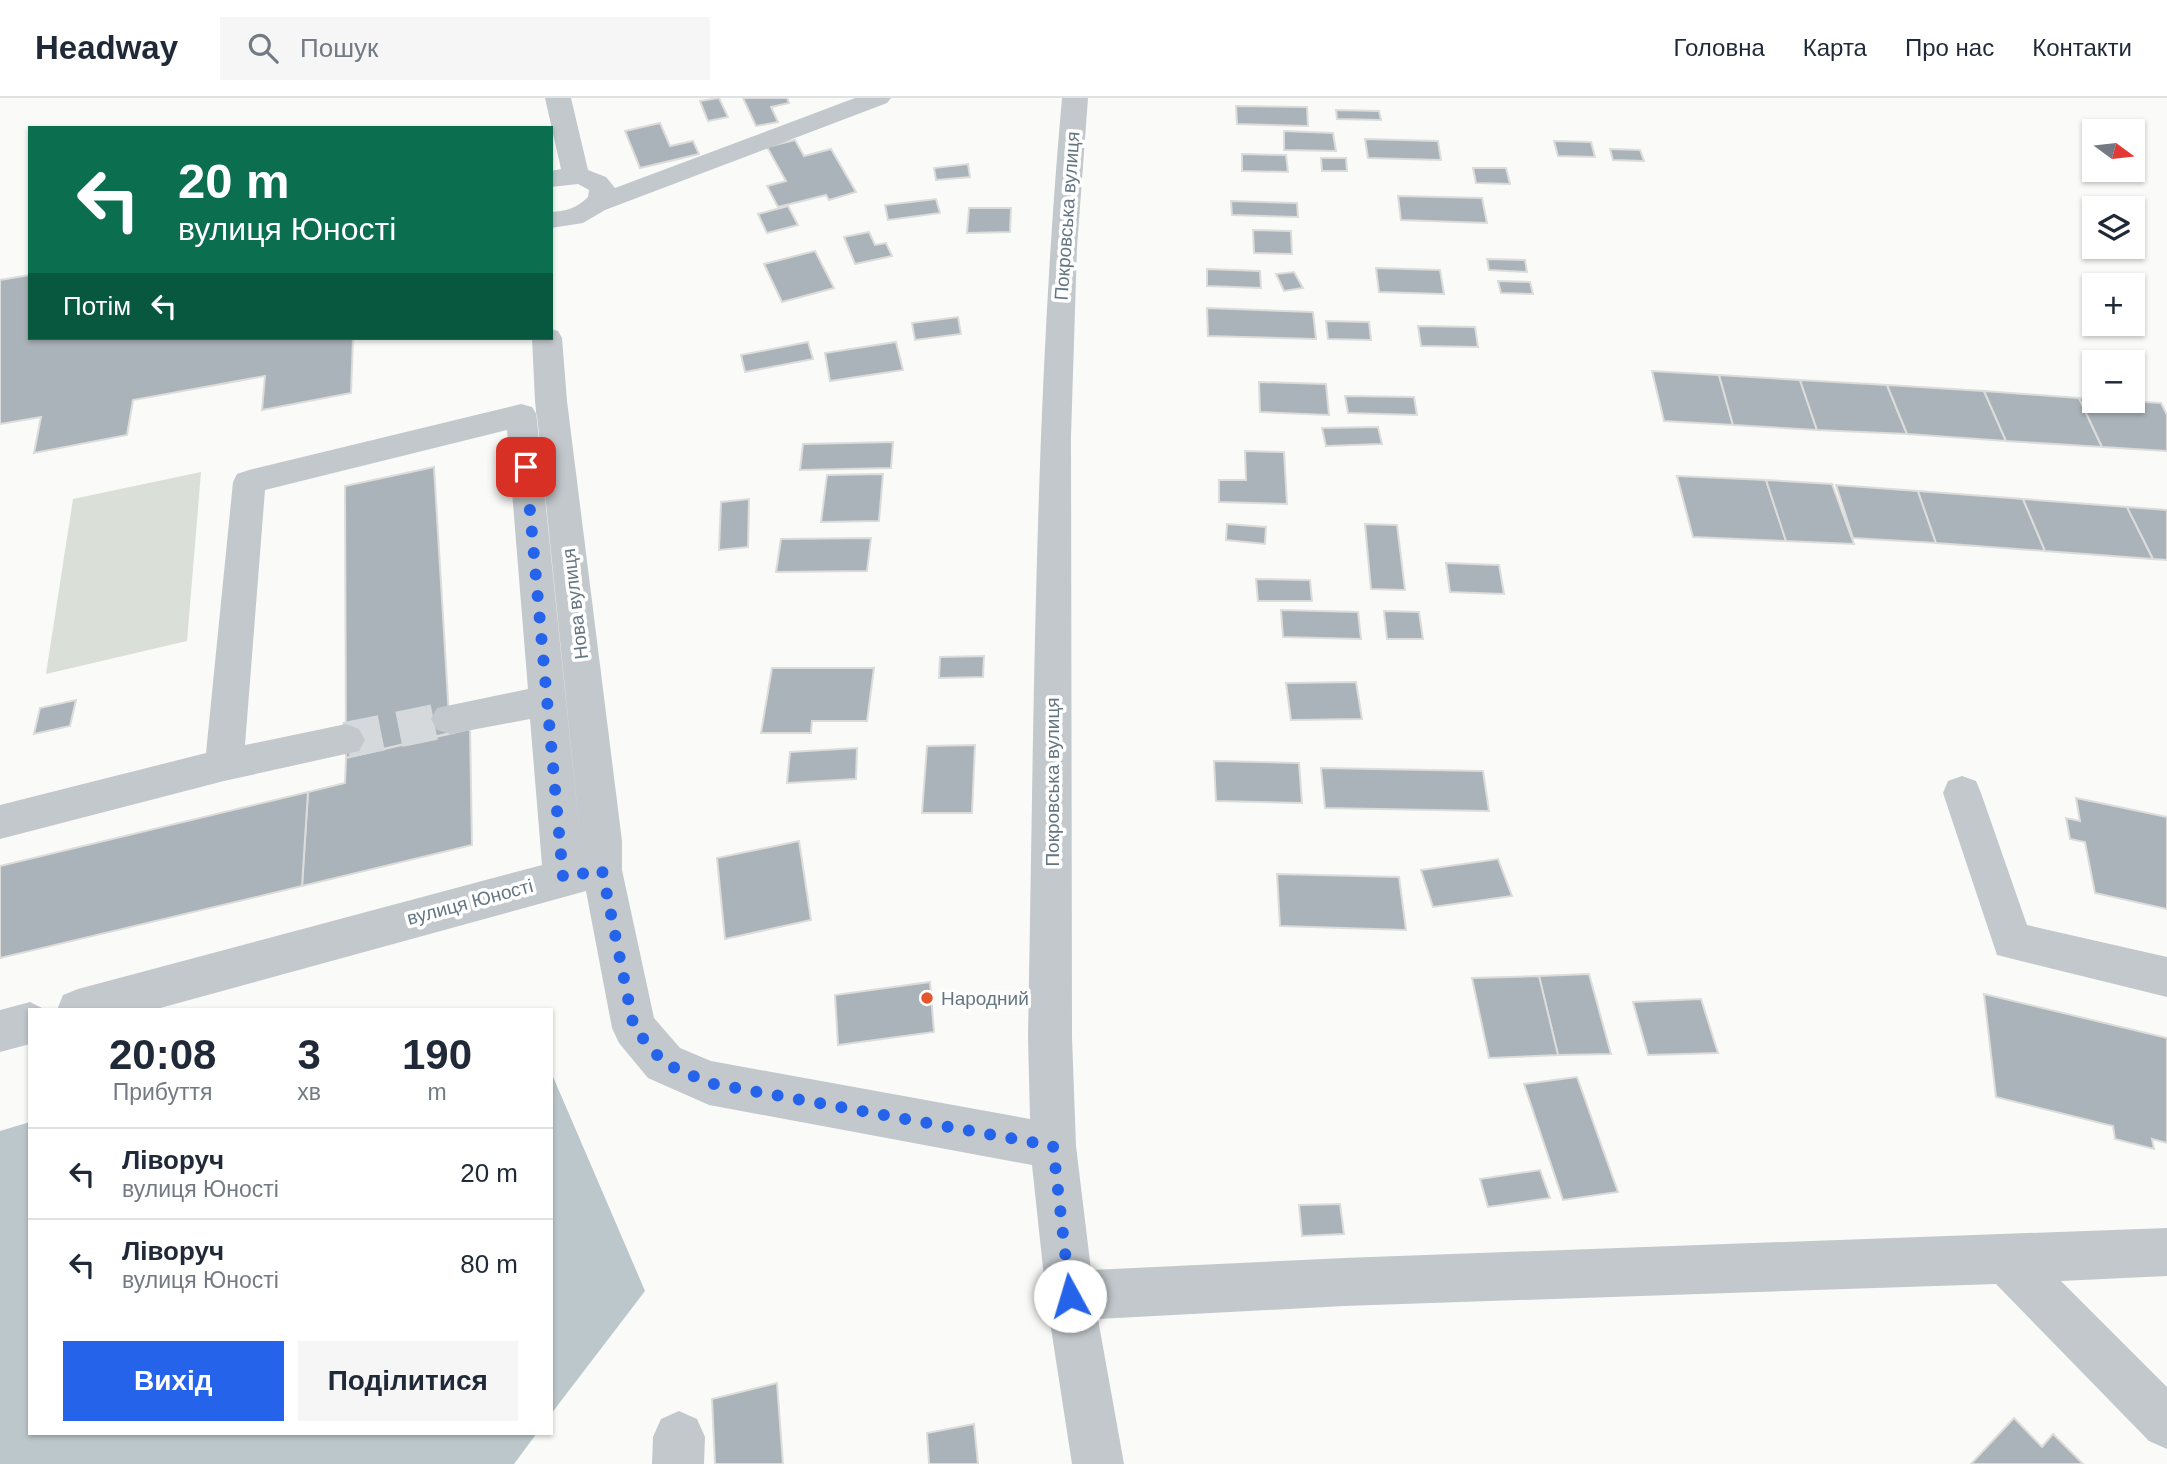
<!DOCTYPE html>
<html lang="uk">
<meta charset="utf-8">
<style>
body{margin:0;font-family:Helvetica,sans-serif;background:#f6f6f7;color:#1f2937;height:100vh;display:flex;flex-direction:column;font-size:26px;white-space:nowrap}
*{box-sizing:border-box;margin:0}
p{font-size:23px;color:#747a83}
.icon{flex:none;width:38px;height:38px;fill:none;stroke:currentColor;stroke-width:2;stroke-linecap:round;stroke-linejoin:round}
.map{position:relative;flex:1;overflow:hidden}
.details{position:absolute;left:28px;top:910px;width:525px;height:427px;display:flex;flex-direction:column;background:#fff;border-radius:0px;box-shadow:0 2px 5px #0004}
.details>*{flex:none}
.hud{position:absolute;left:28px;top:28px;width:525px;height:214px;border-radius:0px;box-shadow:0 2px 5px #0004;background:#0b6e4f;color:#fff;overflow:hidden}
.needle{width:46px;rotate:105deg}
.fabs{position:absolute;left:2082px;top:21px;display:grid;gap:14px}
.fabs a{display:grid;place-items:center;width:63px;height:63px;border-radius:0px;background:#fff;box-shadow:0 2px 5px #0004;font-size:35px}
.pin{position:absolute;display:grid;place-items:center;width:60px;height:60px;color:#fff;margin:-30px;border-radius:14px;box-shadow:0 4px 10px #0006}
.me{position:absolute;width:77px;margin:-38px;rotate:354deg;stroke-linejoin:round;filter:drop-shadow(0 0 5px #0008)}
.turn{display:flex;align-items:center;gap:24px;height:147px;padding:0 35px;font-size:32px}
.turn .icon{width:91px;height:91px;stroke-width:2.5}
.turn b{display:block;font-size:49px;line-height:60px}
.then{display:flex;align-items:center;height:66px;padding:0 35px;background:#0003;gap:14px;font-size:26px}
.eta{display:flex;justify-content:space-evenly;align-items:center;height:119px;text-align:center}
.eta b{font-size:42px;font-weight:700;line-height:49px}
.cta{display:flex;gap:14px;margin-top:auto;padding:14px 35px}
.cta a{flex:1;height:80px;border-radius:0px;background:#2563eb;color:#fff;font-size:28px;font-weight:700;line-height:80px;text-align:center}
.cta a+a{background:#f6f6f7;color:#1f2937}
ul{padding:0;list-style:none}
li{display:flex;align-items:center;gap:21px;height:91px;padding:0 35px;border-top:2px solid #e0e1e3}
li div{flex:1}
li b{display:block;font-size:26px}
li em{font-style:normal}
header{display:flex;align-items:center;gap:42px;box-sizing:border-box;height:98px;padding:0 35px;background:#fff;border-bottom:2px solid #e0e1e3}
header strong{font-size:33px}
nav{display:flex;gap:38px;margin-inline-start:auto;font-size:24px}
.search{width:490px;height:63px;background:#f6f6f7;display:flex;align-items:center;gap:18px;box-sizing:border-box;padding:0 24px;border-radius:0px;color:#747a83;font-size:26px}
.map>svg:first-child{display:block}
.green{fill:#dadfd7}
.water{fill:#bbc7cb}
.building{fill:#aab3b9;stroke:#dcdcda;stroke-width:2}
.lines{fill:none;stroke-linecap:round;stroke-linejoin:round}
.minor-tunnel{stroke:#d5d9db;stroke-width:36;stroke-dasharray:36 18;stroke-linecap:butt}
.minor{fill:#c3c8cc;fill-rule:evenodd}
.route{stroke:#2563eb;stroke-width:12;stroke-dasharray:0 21.6}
.poi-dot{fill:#e4572e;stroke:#fff;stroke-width:2.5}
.labels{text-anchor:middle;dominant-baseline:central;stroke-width:7;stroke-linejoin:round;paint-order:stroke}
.street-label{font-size:19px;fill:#657683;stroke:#fff}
.poi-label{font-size:19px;fill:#657683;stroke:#fff;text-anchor:start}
</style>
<header>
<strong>Headway</strong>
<div class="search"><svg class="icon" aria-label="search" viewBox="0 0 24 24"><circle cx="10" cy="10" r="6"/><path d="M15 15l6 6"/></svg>Пошук</div>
<nav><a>Головна</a><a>Карта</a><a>Про нас</a><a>Контакти</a></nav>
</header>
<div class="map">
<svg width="2167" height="1366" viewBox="0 0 2167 1366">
<rect width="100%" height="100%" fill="#fafaf8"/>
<path class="green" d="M201 374 187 543 46 576 73 401Z"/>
<g class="water">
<path d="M551 974 645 1193 551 1316Z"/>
<path d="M30 1024V1335H537L514 1366H0V1033Z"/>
</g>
<g class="building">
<path d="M719 0 728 19 708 23 700 3Z"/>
<path d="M743 0H787L789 5 771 9 778 24 756 28Z"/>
<path d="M1236 8 1307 9 1308 28 1237 26Z"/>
<path d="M1336 12 1379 13 1381 22 1337 21Z"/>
<path d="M660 25 670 48 693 43 699 56 640 70 625 33Z"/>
<path d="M1284 33 1333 35 1336 53 1284 52Z"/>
<path d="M1365 41 1438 43 1441 62 1368 60Z"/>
<path d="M795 42 804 58 831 51 856 94 829 102 826 97 778 109 767 88 786 83 767 49Z"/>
<path d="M1554 43 1591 44 1595 59 1558 58Z"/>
<path d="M1610 51 1640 52 1644 63 1613 62Z"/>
<path d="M1242 56 1286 57 1288 74 1242 73Z"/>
<path d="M1321 60H1346L1347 73H1322Z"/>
<path d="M968 66 970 79 936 82 934 70Z"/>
<path d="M1473 70H1506L1510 86 1476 85Z"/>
<path d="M1398 98 1482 100 1487 125 1401 122Z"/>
<path d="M936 101 940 115 888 122 885 107Z"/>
<path d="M1231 103 1297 105 1298 119 1232 117Z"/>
<path d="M788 108 798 127 767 135 758 116Z"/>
<path d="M969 110H1011L1010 134 967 135Z"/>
<path d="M1253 132 1291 133 1292 156 1254 155Z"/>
<path d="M869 134 875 147 886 145 892 158 855 166 844 139Z"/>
<path d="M815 153 834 190 782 204 764 166Z"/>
<path d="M1487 161 1525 162 1527 174 1489 172Z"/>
<path d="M1376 170 1440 172 1444 196 1379 194Z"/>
<path d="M1207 171 1260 173 1261 190 1207 188Z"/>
<path d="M1294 174 1303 190 1284 193 1276 176Z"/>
<path d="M30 177V240H353L351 295 262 312 265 278 133 302 127 337 34 355 41 319 0 326V182Z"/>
<path d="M1498 183 1530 184 1533 196 1501 195Z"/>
<path d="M1207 210 1313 214 1316 241 1208 238Z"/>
<path d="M958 219 961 236 915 242 912 225Z"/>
<path d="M1326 223 1369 224 1371 242 1328 241Z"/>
<path d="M1418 228 1475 229 1478 249 1421 248Z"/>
<path d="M808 244 813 261 745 274 741 257Z"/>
<path d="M896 244 903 272 830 283 825 255Z"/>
<path d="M1652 273 1719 277 1733 327 1664 323Z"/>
<path d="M1719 277 1800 282 1817 332 1733 327Z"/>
<path d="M1800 282 1887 287 1907 336 1817 332Z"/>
<path d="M1259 284 1326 286 1329 317 1260 314Z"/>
<path d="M1887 287 1984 293 2006 343 1907 336Z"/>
<path d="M1984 293 2079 300 2102 349 2006 343Z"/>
<path d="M1345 298 1414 299 1417 317 1348 315Z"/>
<path d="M2079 300 2161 305 2167 317V353L2102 349Z"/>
<path d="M1378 329 1382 346 1326 348 1322 330Z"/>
<path d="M893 344 891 370 800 372 803 346Z"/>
<path d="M1245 353 1284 354 1287 406 1219 404V382H1246Z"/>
<path d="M434 369 450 635 346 660 345 388Z"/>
<path d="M883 376 879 423 821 424 827 377Z"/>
<path d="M1677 378 1766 382 1786 443 1693 439Z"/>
<path d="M1766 382 1832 386 1854 446 1786 443Z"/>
<path d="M1836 387 1918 393 1936 445 1853 440Z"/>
<path d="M1918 393 2023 401 2045 453 1936 445Z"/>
<path d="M749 401 748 449 719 452 721 404Z"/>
<path d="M2023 401 2127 409 2153 461 2045 453Z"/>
<path d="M2127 409 2167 412V462L2153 461Z"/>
<path d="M1227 426 1266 429 1265 446 1226 442Z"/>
<path d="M1365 426 1397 427 1405 492 1371 491Z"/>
<path d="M871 440 867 473 776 474 781 441Z"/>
<path d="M1446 465 1499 467 1504 496 1450 494Z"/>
<path d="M1256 481 1310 482 1312 503H1258Z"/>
<path d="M1281 512 1358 514 1361 541 1283 539Z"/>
<path d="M1384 513 1419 514 1423 541H1387Z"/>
<path d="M984 558 983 579 939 580 940 559Z"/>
<path d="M772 570H874L867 623H812L811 635H761Z"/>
<path d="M1356 584 1362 621 1291 622 1286 585Z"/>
<path d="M76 602 70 628 34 636 40 610Z"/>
<path d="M470 631 472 747 302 788 308 694 345 685 346 660Z"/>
<path d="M975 647 972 715H922L927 648Z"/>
<path d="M857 650 856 681 787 685 790 654Z"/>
<path d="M1214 663 1299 665 1302 705 1216 703Z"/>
<path d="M1321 670 1483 673 1489 713 1325 710Z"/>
<path d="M308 694 302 788 0 860V768Z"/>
<path d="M2076 700 2167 719V811L2095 795 2085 744 2070 741 2066 720 2080 723Z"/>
<path d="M799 743 811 822 725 841 717 760Z"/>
<path d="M1498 761 1512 798 1433 809 1421 772Z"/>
<path d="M1277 776 1399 779 1406 832 1280 828Z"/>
<path d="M1589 876 1611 956 1558 957 1539 878Z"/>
<path d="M1539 878 1558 957 1489 960 1472 880Z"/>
<path d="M930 884 934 934 838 947 835 897Z"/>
<path d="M1984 896 2167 940V1045L2152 1041 2154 1051 2115 1041 2113 1028 1996 999Z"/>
<path d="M1701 901 1718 955 1648 957 1633 904Z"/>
<path d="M1577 979 1618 1094 1563 1102 1524 986Z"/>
<path d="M1540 1072 1550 1100 1488 1109 1480 1081Z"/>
<path d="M1340 1106 1344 1136 1302 1138 1299 1107Z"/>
<path d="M777 1285 783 1366H715L712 1301Z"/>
<path d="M2014 1320 2042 1349 2053 1336 2083 1366H1971Z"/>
<path d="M974 1326 978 1366H929L927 1335Z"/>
</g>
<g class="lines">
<path class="minor-tunnel" d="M346 642 450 621"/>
<g class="minor">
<path d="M545 0H571L588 72 606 79 615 90 855 0H891L887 5 605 112 583 125 551 130V114C567 113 577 110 588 99L589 92 578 86 551 89V73L561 71Z"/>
<path d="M1062 0H1088L1077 149 1071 338 1072 939 1076 1048 1091 1172 1344 1160 2167 1130V1178L2061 1183 2167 1289V1351L2149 1343 1996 1186 1344 1208 1098 1221 1124 1366H1072L1046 1198 1032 1067 709 1007 648 980 619 945 612 930 586 793 153 912H57L63 897 78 891 542 767 530 621 450 636 437 632 431 621 437 610 528 591 507 332 265 392 245 647 346 626 359 631 365 642 359 653 224 683 0 741V707L206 655 233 384 237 376 249 372 521 306 532 309 537 317 582 757 535 303 532 240H551V231L558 233 562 240 567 303 622 743V772L654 920 680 950 711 963 1030 1021 1028 939C1034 625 1034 313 1062 0Z"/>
<path d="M1962 678 1976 683 1981 695 2027 827 2167 859V899L1997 857 1943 695 1948 683Z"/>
<path d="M30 904 46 912H30V946L0 954V912Z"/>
<path d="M679 1313 697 1321 705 1339 704 1366H652L653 1339 661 1321Z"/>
</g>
</g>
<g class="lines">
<path class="route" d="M526 369 563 779 602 772 634 930 664 965 709 985 1053 1048 1070 1198"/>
</g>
<circle class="poi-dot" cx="927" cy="900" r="7"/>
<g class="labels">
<g class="street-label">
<text transform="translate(1067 118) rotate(-86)">Покровська вулиця</text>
<text transform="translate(575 506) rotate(-97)">Нова вулиця</text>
<text transform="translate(1052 684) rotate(-90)">Покровська вулиця</text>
<text transform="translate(470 804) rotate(-15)">вулиця Юності</text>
</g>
<g class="poi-label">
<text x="941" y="900">Народний</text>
</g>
</g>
</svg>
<div class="fabs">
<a><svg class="needle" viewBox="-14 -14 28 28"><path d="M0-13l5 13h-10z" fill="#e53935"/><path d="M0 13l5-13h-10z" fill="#747a83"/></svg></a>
<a><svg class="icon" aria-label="layers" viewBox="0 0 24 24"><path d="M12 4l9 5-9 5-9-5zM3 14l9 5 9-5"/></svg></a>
<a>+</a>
<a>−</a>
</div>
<div class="pin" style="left:526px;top:369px;background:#d93025"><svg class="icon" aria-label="arrive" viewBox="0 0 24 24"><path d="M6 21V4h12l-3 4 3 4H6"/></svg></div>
<svg class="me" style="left:1070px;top:1198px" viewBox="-20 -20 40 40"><circle r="19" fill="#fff"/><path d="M0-13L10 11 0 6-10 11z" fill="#2563eb"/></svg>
<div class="hud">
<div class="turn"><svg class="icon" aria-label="left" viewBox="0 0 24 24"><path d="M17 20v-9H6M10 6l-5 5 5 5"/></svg><div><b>20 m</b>вулиця Юності</div></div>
<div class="then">Потім<svg class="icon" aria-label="left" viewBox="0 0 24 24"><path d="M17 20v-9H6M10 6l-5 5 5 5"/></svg></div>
</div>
<section class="details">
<div class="eta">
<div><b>20:08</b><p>Прибуття</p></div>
<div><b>3</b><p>хв</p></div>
<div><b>190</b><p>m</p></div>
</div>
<ul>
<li><svg class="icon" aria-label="left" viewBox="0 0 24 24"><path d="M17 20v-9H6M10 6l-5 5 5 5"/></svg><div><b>Ліворуч</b><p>вулиця Юності</p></div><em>20 m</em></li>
<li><svg class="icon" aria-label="left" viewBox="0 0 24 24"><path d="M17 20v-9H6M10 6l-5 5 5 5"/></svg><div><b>Ліворуч</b><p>вулиця Юності</p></div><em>80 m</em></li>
</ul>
<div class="cta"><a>Вихід</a><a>Поділитися</a></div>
</section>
</div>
